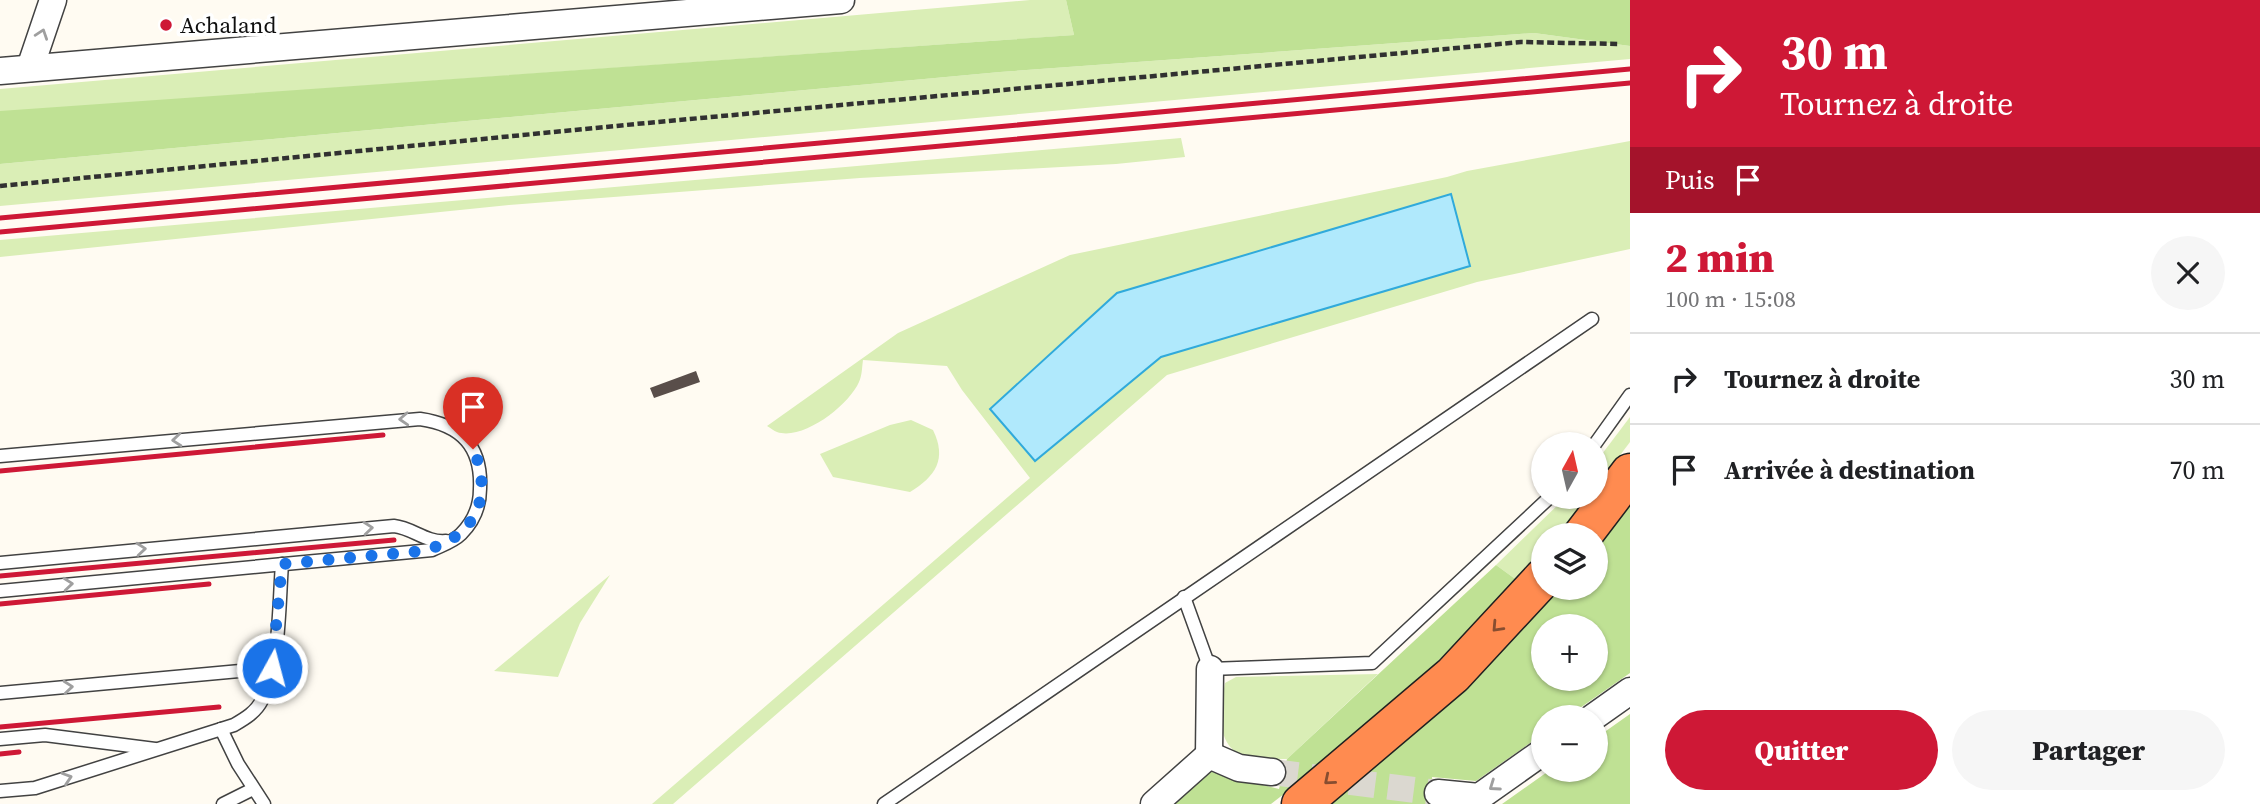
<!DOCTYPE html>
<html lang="fr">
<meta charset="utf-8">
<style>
body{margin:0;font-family:"Source Serif 4",serif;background:#f6f6f6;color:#202124;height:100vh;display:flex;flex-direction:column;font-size:26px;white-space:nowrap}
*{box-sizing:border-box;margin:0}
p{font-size:23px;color:#757577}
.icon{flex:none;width:38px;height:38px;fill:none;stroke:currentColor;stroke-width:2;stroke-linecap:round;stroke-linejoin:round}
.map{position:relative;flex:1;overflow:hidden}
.details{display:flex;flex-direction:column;background:#fff;width:630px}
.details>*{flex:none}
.guide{background:#ce1836;color:#fff;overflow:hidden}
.needle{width:46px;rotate:8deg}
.buttons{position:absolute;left:1531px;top:432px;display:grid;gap:14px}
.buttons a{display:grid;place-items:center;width:77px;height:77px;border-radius:50%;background:#fff;box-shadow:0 2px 5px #0004;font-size:35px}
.pin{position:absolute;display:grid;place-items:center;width:60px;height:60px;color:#fff;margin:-72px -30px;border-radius:50% 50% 50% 0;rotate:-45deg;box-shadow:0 0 7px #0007}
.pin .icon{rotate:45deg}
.me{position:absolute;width:77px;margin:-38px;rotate:7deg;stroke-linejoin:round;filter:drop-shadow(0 0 5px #0008)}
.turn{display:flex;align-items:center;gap:24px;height:147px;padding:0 35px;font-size:32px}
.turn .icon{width:91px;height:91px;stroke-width:2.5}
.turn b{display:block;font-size:49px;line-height:60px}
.then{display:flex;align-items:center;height:66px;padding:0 35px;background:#0003;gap:14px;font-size:26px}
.round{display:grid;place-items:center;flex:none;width:74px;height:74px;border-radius:37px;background:#f6f6f6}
.summary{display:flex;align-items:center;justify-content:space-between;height:119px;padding:0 35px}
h1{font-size:42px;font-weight:800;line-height:52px;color:#ce1836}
.button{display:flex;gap:14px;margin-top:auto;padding:14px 35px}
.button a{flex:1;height:80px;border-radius:42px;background:#ce1836;color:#fff;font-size:28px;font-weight:800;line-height:80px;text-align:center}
.button a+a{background:#f6f6f6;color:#202124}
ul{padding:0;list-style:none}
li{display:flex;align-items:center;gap:21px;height:91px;padding:0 35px;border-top:2px solid #e0e0e0}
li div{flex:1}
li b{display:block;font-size:26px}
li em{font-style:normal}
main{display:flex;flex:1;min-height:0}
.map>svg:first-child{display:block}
.green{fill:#daeeb6;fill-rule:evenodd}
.forest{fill:#bfe194;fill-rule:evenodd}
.water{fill:#b0e9fc;stroke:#30aadb;stroke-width:2}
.building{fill:#594e4a}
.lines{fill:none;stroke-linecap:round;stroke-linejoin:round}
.street-tunnel{stroke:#dbd8d0;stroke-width:26;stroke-dasharray:26 13;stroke-linecap:butt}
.lane-casing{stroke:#424242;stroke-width:15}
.street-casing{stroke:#424242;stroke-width:29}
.highway-casing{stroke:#202020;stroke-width:41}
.path{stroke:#313131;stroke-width:4.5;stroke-dasharray:7 3.5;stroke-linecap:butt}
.lane{stroke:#fff;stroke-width:12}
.street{stroke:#fff;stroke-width:26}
.highway{stroke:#ff8b50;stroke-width:38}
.rail{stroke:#ce1836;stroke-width:5}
.oneway{stroke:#9f9f9f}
.oneway2{stroke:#874d30}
.route{stroke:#1a73e8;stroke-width:12;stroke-dasharray:0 21.6}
.poi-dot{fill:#ce1836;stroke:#fff;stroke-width:2.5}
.labels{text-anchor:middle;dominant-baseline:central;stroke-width:7;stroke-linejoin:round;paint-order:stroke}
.poi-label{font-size:23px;fill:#0f0f0f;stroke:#fff;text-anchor:start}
</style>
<main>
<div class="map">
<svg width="1630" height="804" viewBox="0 0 1630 804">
<rect width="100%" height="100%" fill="#fffbf2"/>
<g class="green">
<path d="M1030 0H1066L1074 35 0 112V89Z"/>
<path d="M1534 33 1630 46V59L0 206V164L1000 72Z"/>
<path d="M1181 138 1185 157 1116 164 860 178 509 205 0 257V240Z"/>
<path d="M1630 141V249L1477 282 1167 375 673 804H652L1030 478 962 390 947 366 863 360C862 367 862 376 859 382 849 405 803 441 777 432 774 431 771 428 767 426L898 333 1070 255 1447 177 1467 171ZM1451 194 1470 266 1161 357Z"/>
<path d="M1630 417V442L1596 487V462Z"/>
<path d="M911 420 933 430C947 459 936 476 910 492L833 477 820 454 890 425Z"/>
<path d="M1566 497H1589L1556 535 1544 536 1543 551 1518 581 1496 565Z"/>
<path d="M610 575 580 623 558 677 494 671Z"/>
<path d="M1378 674 1287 759C1275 759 1259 762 1248 758 1214 747 1220 712 1225 683L1236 677Z"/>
</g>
<g class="forest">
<path d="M1066 0H1630V46L1534 33 1000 72 0 164V111L1074 35Z"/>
<path d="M1630 502V673L1567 717 1544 718 1543 734 1476 781 1432 777 1435 804H1314L1553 588H1596V540ZM1544 626H1596V679H1544Z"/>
<path d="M1496 565 1518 581 1408 691 1329 759 1271 804H1173L1208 771 1279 789 1287 759Z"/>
<path d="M1630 714V804H1502L1550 770H1596V738Z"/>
</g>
<path class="water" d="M1451 194 1470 266 1161 357 1035 461 990 409 1117 293Z"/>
<path class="building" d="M696 371 700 382 654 398 650 388Z"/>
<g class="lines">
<path class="street-tunnel" d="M1272 772 1438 793"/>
<g class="lane-casing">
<g id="lane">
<path d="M1595 444 1630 395"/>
<path d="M0 456 420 419C462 425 482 447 480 489 480 506 473 522 461 534 453 542 442 545 432 550L0 591"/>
<path d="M0 563 394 526C413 528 426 543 446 541"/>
<path d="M1184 597 1210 669 1372 663 1550 497"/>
<path d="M0 693 272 668"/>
<path d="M221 729 238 764 264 804"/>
<path d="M0 739 45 735 155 749"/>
<path d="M0 791 35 788 234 725C246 718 256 712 262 700 280 668 279 601 282 564"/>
<path d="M223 804 253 789"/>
<path d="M884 804 1592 319"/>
</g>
</g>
<g class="street-casing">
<g id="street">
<path d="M30 68 53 0"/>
<path d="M0 71 841 0"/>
<path d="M1592 718 1630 691"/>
<path d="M1209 755 1210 669"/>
<path d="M1438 793 1479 797 1544 751"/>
<path d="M1154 804 1209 755 1239 768 1272 772"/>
</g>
</g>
<g class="highway-casing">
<g id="highway">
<path d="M1582 536 1630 473"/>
<path d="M1301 804 1453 675 1544 577"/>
</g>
</g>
<path class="path" d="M0 186 636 124 1521 42 1618 44"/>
<use href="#lane" class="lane"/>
<use href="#street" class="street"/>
<use href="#highway" class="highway"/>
<g class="rail">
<path d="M0 218 1630 69"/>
<path d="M0 232 1630 83"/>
<path d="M0 471 383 435"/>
<path d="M0 576 394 540"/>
<path d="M0 604 209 584"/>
<path d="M0 727 219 707"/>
<path d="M0 754 19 752"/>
</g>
</g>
<defs><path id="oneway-chevron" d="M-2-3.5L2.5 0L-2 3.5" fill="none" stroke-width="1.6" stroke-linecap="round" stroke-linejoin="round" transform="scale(1.75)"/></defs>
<g class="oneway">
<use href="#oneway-chevron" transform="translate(42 34) rotate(-71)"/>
<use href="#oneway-chevron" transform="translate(404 419) rotate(177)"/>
<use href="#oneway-chevron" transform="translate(177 440) rotate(175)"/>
<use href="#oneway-chevron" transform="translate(368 528) rotate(-5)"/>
<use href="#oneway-chevron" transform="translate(141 549) rotate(-5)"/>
<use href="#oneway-chevron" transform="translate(68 584) rotate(-5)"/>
<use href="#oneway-chevron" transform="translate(68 687) rotate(-5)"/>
<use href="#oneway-chevron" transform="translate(67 778) rotate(-18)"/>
<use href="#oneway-chevron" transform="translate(1494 786) rotate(145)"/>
</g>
<g class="oneway2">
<use href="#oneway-chevron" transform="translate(1497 627) rotate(133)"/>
<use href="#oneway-chevron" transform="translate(1329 780) rotate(140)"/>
</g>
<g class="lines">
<path class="route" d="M272 668 282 564 413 552C469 545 497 502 473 449"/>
</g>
<circle class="poi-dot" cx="166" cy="25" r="7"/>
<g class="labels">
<g class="poi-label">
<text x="180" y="25">Achaland</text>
</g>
</g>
</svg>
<div class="buttons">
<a><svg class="needle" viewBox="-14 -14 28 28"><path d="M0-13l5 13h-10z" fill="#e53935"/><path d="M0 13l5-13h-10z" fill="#757577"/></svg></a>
<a><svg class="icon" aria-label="layers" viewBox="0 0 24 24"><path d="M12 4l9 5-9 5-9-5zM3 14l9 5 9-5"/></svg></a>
<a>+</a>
<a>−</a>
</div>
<div class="pin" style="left:473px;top:449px;background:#d93025"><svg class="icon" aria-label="arrive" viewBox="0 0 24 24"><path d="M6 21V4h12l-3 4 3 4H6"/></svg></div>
<svg class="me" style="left:272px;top:668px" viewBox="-20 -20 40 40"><circle r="17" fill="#1a73e8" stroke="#fff" stroke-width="3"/><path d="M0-11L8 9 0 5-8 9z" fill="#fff"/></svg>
</div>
<section class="details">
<div class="guide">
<div class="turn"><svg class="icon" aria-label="right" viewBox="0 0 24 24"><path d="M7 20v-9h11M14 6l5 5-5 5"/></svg><div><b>30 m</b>Tournez à droite</div></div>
<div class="then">Puis<svg class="icon" aria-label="arrive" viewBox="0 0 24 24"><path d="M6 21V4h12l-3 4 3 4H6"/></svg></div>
</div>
<div class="summary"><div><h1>2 min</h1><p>100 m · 15:08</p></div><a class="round"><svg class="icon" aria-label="close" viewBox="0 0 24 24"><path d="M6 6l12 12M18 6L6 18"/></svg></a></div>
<ul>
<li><svg class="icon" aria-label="right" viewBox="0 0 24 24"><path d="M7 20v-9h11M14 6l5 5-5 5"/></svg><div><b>Tournez à droite</b></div><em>30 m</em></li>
<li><svg class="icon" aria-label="arrive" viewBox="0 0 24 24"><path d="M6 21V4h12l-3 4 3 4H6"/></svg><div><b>Arrivée à destination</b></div><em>70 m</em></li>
</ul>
<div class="button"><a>Quitter</a><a>Partager</a></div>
</section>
</main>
